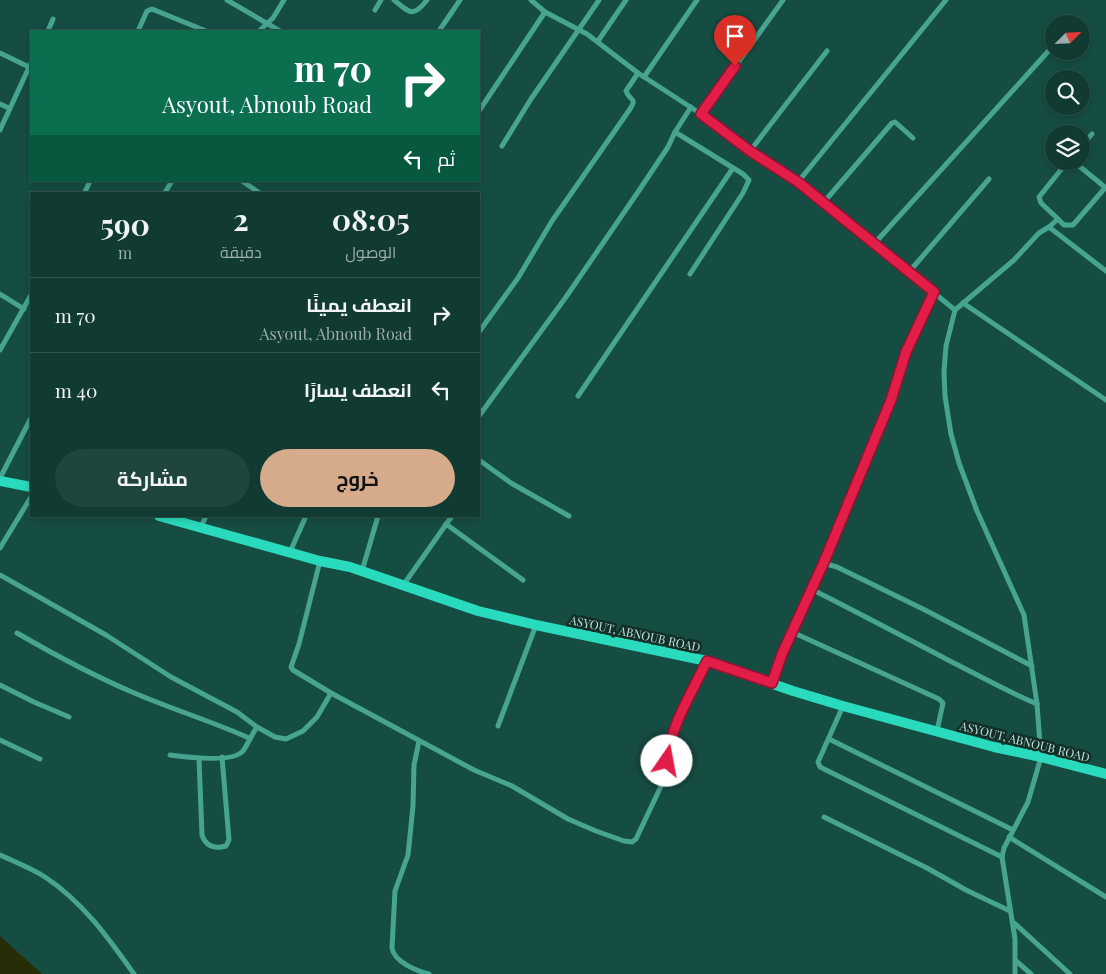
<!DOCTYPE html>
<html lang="ar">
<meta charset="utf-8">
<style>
body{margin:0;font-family:"Playfair Display",Cairo,serif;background:#1e453e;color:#f1f3f6;direction:rtl;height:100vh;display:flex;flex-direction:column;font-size:19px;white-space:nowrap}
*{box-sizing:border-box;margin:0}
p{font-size:16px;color:#9cadac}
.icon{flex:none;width:28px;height:28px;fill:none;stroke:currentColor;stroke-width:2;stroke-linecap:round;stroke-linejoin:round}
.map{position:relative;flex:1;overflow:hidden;direction:ltr}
.panel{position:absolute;left:30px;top:192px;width:450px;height:325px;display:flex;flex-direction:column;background:#103a32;border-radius:0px;box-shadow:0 2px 8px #0003,0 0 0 1px #30544d;direction:rtl}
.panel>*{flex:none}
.banner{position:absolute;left:30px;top:30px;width:450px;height:152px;border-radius:0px;box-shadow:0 2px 8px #0003,0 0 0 1px #30544d;direction:rtl;background:#0b6e4f;color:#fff;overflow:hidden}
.needle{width:32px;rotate:66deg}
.buttons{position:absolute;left:1045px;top:15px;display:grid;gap:10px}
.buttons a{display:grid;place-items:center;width:45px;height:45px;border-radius:50%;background:#103a32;box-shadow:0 2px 8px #0003,0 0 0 1px #30544d;font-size:25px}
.pin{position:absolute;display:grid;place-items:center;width:42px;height:42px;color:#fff;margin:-51px -21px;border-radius:50% 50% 50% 0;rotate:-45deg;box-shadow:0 0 5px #0007}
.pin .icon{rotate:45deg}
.me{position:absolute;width:55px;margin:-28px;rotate:12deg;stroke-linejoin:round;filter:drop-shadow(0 0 4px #0008)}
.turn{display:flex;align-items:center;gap:18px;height:105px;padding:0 25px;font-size:22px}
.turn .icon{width:65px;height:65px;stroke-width:2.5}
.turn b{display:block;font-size:35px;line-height:42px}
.then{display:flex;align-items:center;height:48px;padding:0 25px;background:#0003;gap:10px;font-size:19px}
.eta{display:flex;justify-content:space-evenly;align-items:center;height:85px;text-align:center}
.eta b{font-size:30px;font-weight:700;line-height:35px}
.primary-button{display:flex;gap:10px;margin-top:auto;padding:10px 25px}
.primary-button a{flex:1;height:58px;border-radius:30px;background:#d6ab8b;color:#111;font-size:20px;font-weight:700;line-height:58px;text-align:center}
.primary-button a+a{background:#1e453e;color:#f1f3f6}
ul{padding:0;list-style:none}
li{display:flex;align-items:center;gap:15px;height:75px;padding:0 25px;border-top:1px solid #30544d}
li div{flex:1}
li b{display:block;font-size:19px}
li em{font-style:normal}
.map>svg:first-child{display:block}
.water{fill:#272d06}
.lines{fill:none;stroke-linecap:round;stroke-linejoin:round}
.street{stroke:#47a491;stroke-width:5}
.secondary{stroke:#2adabd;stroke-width:10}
.route-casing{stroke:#92132f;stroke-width:12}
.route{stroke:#e11d48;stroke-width:9}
.labels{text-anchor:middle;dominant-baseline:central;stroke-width:5;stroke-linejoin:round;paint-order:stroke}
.street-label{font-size:12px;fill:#c1e2da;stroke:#122f29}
</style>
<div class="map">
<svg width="1106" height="974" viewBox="0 0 1106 974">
<rect width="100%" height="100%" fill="#164d43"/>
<path class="water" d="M0 936 42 974H0Z"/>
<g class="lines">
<g class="street">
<path d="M227 0 280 31"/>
<path d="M394 0C410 13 413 18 427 0"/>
<path d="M531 0 545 12 587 34 638 73 701 114 750 151 798 182 955 310 946 346 944 372 945 396 951 434 959 463 977 511 1024 615 1037 704 1041 757 1028 802 1004 848 1002 857 1015 939V974"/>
<path d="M375 10 381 0"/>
<path d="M48 31 53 19"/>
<path d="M138 31 147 11 152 9 206 31"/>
<path d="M259 31 273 18 284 0"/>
<path d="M439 31 460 0"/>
<path d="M598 41 626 0"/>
<path d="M0 53 29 67"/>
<path d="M644 77 697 0"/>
<path d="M0 104 9 108"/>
<path d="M479 111 545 12"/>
<path d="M701 114 783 0"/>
<path d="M0 130 31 63"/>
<path d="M675 132 743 174 749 180 743 193 690 274"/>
<path d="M502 146 531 99 599 0"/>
<path d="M1081 147 1092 134"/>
<path d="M750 151 827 51"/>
<path d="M1073 161 1106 188"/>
<path d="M242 181 261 194"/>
<path d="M798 182 946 0"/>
<path d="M84 194 90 181"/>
<path d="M164 194 172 181"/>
<path d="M824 202 892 123 895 122 913 138"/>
<path d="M1058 219 1041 203 1039 197 1068 161"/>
<path d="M1049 227 1058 219 1064 225H1073L1105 188"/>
<path d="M874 244 1053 46"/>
<path d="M909 272 989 179"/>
<path d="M0 294 24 309"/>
<path d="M963 303 1106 400"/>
<path d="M955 310 1014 260 1039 233 1049 227 1106 271"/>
<path d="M479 332 518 278 552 221 630 109C638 97 629 101 626 91L638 73"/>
<path d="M0 350 31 295"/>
<path d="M578 396 733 168"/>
<path d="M479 416 566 297 638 192 668 147 675 132 691 107"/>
<path d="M479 460 511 483 569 516"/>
<path d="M0 478 31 418"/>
<path d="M446 524 523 580"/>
<path d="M201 527 206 516"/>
<path d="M0 548 31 497"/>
<path d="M290 552 306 516"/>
<path d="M320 561 299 644 291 667 293 670 331 693 474 770 512 786 568 819 596 831 624 841 632 842 636 839 663 782 667 752 676 726 707 661"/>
<path d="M823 563 837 567 925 610 1032 666"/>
<path d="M362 571 378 516"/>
<path d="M0 575 106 635 171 677 237 712 257 727 275 737 286 739 303 731 317 717 331 693"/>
<path d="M404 584 452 516"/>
<path d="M811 589C857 612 902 636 948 660 978 675 1006 691 1037 704"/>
<path d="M792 632 939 699 943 703 937 731"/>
<path d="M17 633C55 655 92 675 132 692 171 709 211 721 249 738"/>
<path d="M772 683 782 654 823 563 891 400 906 352 933 292"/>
<path d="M0 685 34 702 69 717"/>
<path d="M843 706 818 762 820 767 1002 857"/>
<path d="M498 726 536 625"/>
<path d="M829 739 1013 830"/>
<path d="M0 740 40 759"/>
<path d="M419 741 414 765 413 806 408 855 395 891 392 948C394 962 417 971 429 974"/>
<path d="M170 755C185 757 233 763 243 751 248 744 252 734 257 727"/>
<path d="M199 759 202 835C206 847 215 849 226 846L229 840 222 757"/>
<path d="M824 817 927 868 966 890 1010 911"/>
<path d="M1009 837 1106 897"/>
<path d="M0 855C15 862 31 868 45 877 83 902 109 939 134 974"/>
<path d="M1013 922 1070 974"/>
<path d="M1016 961 1031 974"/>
</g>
<g class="secondary">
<path d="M0 481 31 487"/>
<path d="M159 516 320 561 350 567 478 611 536 625 707 661 793 691 843 706 994 747 1041 757 1106 774"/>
</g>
</g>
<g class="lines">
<g class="route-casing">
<path id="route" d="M667 761C669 729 693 690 707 661L772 683 782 654 824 562 891 400 906 352 934 292 798 182 750 151 701 114 735 66"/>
</g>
<use href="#route" class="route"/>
</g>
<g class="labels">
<g class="street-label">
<text transform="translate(635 633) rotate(12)">ASYOUT, ABNOUB ROAD</text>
<text transform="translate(1025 741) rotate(14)">ASYOUT, ABNOUB ROAD</text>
</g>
</g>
</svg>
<div class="buttons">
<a><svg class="needle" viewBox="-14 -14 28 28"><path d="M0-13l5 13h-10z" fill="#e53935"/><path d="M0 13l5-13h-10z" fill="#9cadac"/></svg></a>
<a><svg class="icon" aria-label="search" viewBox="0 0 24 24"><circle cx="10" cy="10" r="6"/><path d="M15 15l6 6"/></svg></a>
<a><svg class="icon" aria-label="layers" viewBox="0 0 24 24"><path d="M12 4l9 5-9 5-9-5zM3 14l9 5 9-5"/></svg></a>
</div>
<div class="pin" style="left:735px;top:66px;background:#d93025"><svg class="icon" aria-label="arrive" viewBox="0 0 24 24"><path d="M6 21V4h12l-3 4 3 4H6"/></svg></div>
<svg class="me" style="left:667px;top:761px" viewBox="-20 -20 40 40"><circle r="19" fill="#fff"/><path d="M0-13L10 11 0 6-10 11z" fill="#e11d48"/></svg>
<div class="banner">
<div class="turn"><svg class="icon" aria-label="right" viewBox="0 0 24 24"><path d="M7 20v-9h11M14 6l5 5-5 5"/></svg><div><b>70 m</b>Asyout, Abnoub Road</div></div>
<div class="then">ثم<svg class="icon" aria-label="left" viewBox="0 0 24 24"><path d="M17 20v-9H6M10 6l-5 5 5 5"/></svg></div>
</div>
<section class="panel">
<div class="eta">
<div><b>08:05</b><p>الوصول</p></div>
<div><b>2</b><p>دقيقة</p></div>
<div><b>590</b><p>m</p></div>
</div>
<ul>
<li><svg class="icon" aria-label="right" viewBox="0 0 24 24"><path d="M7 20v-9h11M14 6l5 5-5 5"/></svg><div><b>انعطف يمينًا</b><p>Asyout, Abnoub Road</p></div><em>70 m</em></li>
<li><svg class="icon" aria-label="left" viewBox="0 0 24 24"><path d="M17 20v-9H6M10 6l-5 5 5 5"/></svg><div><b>انعطف يسارًا</b></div><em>40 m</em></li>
</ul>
<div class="primary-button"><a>خروج</a><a>مشاركة</a></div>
</section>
</div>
